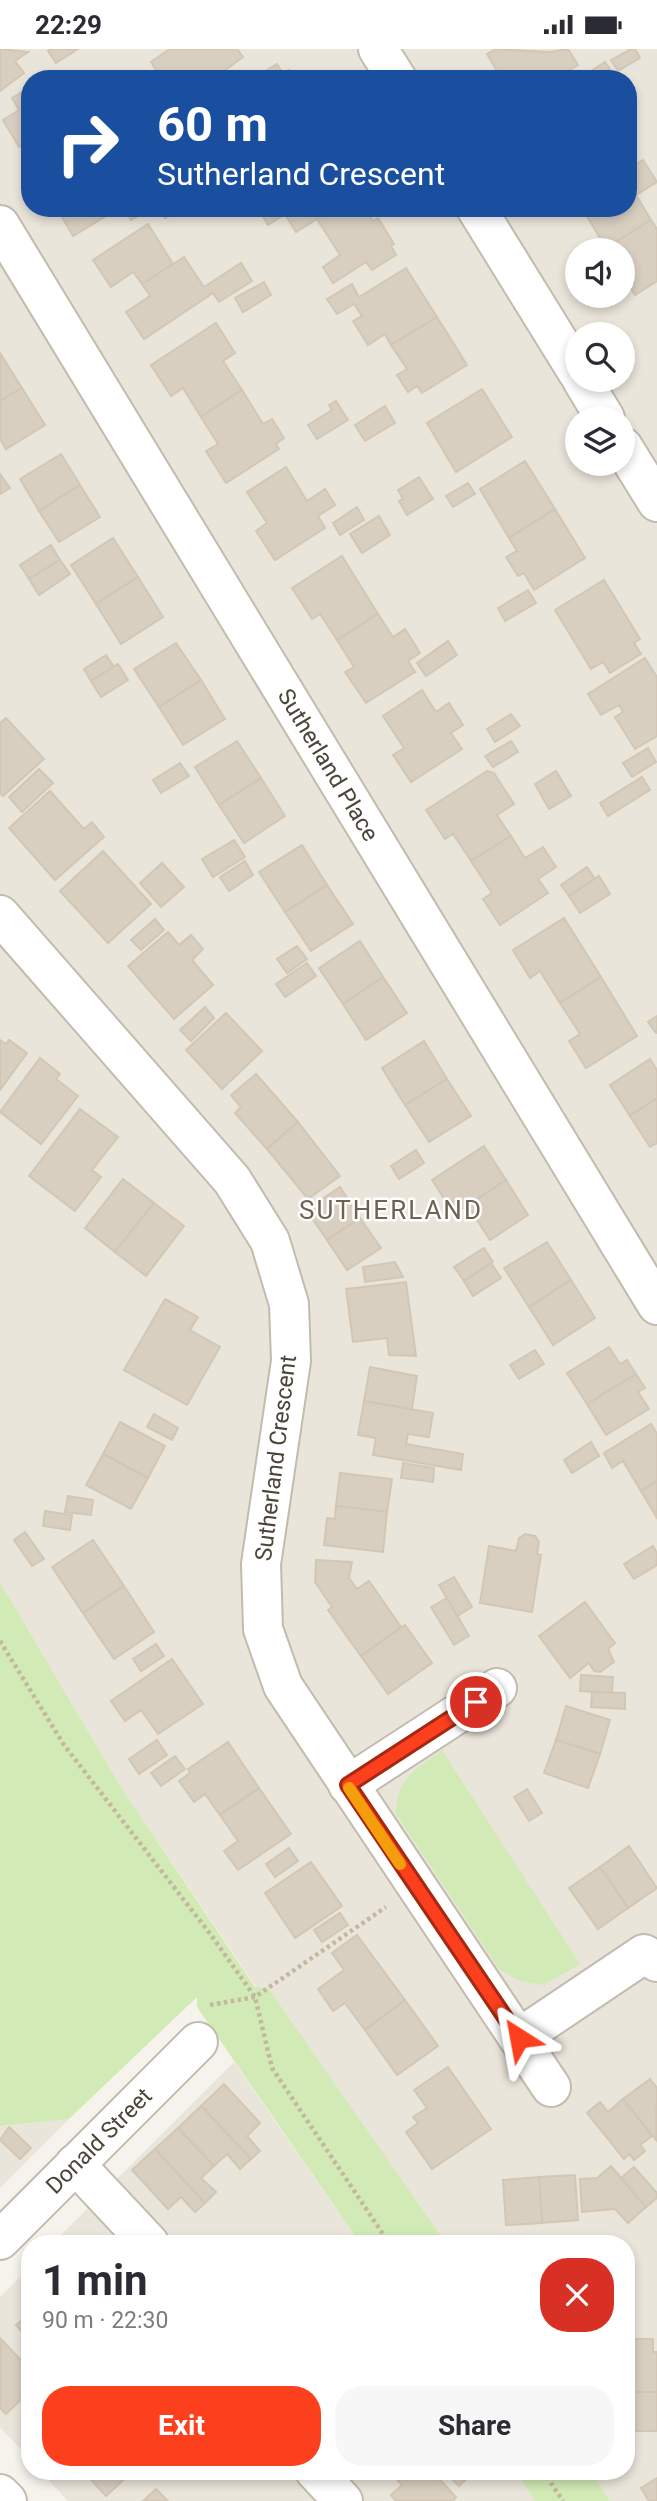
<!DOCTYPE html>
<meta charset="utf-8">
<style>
body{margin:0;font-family:Roboto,sans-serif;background:#f7f7f7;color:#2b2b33;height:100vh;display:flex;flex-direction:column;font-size:26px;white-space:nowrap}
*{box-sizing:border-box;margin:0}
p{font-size:23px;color:#7c7c81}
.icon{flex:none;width:38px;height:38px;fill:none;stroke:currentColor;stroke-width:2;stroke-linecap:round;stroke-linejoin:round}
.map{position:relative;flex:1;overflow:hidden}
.panel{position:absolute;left:21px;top:2186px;width:614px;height:245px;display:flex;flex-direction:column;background:#fff;border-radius:28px;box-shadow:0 4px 10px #0003}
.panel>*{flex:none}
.banner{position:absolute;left:21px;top:21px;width:616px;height:147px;border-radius:28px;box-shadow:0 4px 10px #0003;background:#1a4fa0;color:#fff;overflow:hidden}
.buttons{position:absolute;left:565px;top:189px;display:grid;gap:14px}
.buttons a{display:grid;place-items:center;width:70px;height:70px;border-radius:50%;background:#fff;box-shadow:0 4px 10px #0003;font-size:35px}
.pin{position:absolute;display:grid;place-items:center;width:60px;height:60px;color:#fff;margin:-30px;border:4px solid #fff;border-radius:50%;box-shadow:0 2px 7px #0007}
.me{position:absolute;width:77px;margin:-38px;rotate:326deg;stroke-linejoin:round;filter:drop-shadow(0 0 5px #0008)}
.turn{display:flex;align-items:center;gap:24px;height:147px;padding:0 21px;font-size:32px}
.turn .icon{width:91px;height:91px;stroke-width:2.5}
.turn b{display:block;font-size:49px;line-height:60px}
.round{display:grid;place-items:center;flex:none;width:74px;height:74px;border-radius:28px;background:#f7f7f7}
.head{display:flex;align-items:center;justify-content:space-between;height:119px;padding:0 21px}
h1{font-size:42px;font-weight:700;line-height:52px}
.primary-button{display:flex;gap:14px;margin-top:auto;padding:14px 21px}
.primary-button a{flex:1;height:80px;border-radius:28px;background:#fc3f1d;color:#fff;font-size:28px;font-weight:700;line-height:80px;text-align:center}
.primary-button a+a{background:#f7f7f7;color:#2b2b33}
.status{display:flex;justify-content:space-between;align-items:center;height:49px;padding:0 35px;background:#fff;direction:ltr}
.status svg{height:19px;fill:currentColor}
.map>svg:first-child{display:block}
.residential{fill:#eae5da;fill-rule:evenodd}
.green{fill:#d2eab5}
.building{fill:#d8cfc1;stroke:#d3c7b4;stroke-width:2}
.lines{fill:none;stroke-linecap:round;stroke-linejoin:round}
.minor-casing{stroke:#c2bbae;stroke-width:42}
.path{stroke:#c4b79f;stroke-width:4.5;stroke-dasharray:3.5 3.5;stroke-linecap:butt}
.minor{stroke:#fff;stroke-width:38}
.route-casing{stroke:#a42913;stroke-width:18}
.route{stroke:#fc3f1d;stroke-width:12}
.slow{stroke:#f59e0b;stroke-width:12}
.labels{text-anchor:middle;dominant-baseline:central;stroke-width:5;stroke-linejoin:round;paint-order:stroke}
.street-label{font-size:23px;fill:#4b4439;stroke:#fff}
.quarter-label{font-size:26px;letter-spacing:2px;fill:#6e6250;stroke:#fff}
</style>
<div class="status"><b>22:29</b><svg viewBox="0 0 49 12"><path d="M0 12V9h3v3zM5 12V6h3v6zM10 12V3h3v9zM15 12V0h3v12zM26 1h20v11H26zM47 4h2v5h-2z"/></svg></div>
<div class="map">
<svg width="657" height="2452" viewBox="0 0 657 2452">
<rect width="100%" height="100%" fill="#f6f3ec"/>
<g class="residential">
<path d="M0 0H657V2452H610L591 2422H626V2194H446L268 1940 256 1938 124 1743 0 1533ZM30 30H628V159H30ZM578 201H623V247H578ZM578 285H623V331H578ZM578 369H623V415H578Z"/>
<path d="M234 2013 360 2194H53Z"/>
<path d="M69 2070 0 2139V2077Z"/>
<path d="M30 2218V2411L0 2378V2248Z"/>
<path d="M40 2422H515L535 2452H68Z"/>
</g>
<g class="green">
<path d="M0 1533 124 1743 255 1938 268 1939 446 2194H360L197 1958V1948L69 2070 0 2077Z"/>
<path d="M442 1701 580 1915 544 1936 520 1932 500 1921 396 1765C396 1728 416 1721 442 1701Z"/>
<path d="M515 2422H591L610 2452H535Z"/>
</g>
<g class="building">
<path d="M0 0 28 3 15 12 24 24 0 42Z"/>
<path d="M52 0H78L56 14 48 2Z"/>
<path d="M170 0H237L243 8 213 30H162L151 13Z"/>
<path d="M496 0 549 3 568 0 578 16 554 30H502L487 5Z"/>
<path d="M631 0H635L640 9 618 22 611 11Z"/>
<path d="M605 13 615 28 588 30 585 26Z"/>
<path d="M277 15 283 25 289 21 295 30H253Z"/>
<path d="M30 38V92L19 98 3 71 19 61 12 49Z"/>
<path d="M643 111 657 133 636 146 651 171 606 199 582 159H628V120Z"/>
<path d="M60 159H119L73 187 58 161Z"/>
<path d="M124 159H151L131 171Z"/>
<path d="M159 159H180L165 169Z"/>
<path d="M258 159H334L296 183 285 165 268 176Z"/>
<path d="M334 159H365L373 172 378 169 394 195 391 197 396 206 372 221 366 213 333 234 323 218 340 206 317 170Z"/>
<path d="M651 171 657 180V232L635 246 623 227V201L606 199Z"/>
<path d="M148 175 173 215 142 235 133 223 111 238 93 211Z"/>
<path d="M184 208 204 238 241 214 252 232 219 253 213 244 144 290 126 263 150 247 142 235Z"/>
<path d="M406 219 437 268 391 296 385 285 368 296 353 272 362 267 354 255 337 265 327 250 352 235 359 248Z"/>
<path d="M264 233 271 246 243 263 235 249Z"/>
<path d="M437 268 467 316 422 344 417 337 408 343 397 326 407 320 391 296Z"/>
<path d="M216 274 235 304 223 312 242 341 201 368 183 339 171 347 151 316Z"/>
<path d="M0 304 22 339 0 352Z"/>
<path d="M22 339 45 376 6 400 0 390V352Z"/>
<path d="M482 340 512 388 456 423 427 374Z"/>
<path d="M242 341 263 375 272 370 284 389 276 395 279 400 226 434 206 402 218 395 201 368Z"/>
<path d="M336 352 348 371 317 390 308 376 332 361 329 356Z"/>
<path d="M385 357 395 374 365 392 355 376Z"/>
<path d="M61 405 80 436 39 462 20 430Z"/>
<path d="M525 412 555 460 509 489 480 440Z"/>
<path d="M286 418 307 452 325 440 335 456 318 467 325 479 275 511 256 482 267 474 247 443Z"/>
<path d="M0 425 10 439 0 445Z"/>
<path d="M419 428 433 450 407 466 399 452 403 450 398 441Z"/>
<path d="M468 434 475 445 453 458 446 447Z"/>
<path d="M80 436 100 468 59 493 39 462Z"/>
<path d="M357 458 364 471 340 486 333 474Z"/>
<path d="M555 460 585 509 534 541 524 524 518 527 506 508 517 502 509 489Z"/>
<path d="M379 467 390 486 362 504 350 485Z"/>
<path d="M113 489 138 528 96 555 71 516Z"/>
<path d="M51 496 60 511 29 530 20 516Z"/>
<path d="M342 507 378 565 337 591 320 565 312 570 292 539Z"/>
<path d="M60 511 70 525 39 546 29 530Z"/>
<path d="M138 528 163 568 121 595 96 555Z"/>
<path d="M604 531 640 590 634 594 641 605 610 624 603 613 591 620 555 561Z"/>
<path d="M528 541 536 554 505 572 498 559Z"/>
<path d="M378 565 393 588 405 580 420 604 408 612 415 623 366 654 345 623 354 618 337 591Z"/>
<path d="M448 592 457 606 426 627 417 614Z"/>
<path d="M176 594 201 631 159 658 134 620Z"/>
<path d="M106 606 114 618 91 632 84 620Z"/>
<path d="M645 609 657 628V687L635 700 615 668 623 663 619 656 601 666 588 645Z"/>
<path d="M118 615 128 631 101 648 91 632Z"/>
<path d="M201 631 225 670 183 696 159 658Z"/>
<path d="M422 641 436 663 449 654 463 676 451 684 462 700 411 733 393 706 404 699 383 667Z"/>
<path d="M511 665 520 677 495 693 487 680Z"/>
<path d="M6 669 44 710 3 747 0 744V674Z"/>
<path d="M237 692 261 729 219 756 195 718Z"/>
<path d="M511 692 518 703 493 718 485 707Z"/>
<path d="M648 699 656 713 632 728 623 714Z"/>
<path d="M180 714 189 727 161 744 153 731Z"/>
<path d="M39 720 53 734 22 763 9 748Z"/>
<path d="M487 722 494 724 514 755 497 766 511 787 471 812 453 785 445 790 426 761Z"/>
<path d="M556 722 571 747 549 760 535 735Z"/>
<path d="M642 728 650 741 608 767 600 754Z"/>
<path d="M261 729 285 767 244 794 219 756Z"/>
<path d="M50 742 84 780 92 773 104 788 55 831 9 779Z"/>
<path d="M511 787 525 809 543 798 556 818 538 830 548 844 500 876 483 850 492 844 471 812Z"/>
<path d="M234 791 245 808 213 828 202 810Z"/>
<path d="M302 796 327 836 285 863 259 823Z"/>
<path d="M103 802 151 855 108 894 60 842Z"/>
<path d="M245 812 253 826 229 842 220 828Z"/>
<path d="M162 814 184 838 161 858 140 834Z"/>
<path d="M587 818 595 830 569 847 561 836Z"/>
<path d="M599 827 610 845 580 864 569 847Z"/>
<path d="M327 836 353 875 311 902 285 863Z"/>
<path d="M564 869 601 928 560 954 540 922 530 929 513 901Z"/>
<path d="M155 870 164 881 141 901 131 891Z"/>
<path d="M168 883 179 896 191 886 203 900 192 911 213 936 174 970 128 917Z"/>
<path d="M360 892 383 928 343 955 319 919Z"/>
<path d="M297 897 307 910 287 924 277 910Z"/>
<path d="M307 914 316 927 285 948 276 935Z"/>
<path d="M383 928 407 964 366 991 343 955Z"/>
<path d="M601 928 637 987 586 1019 569 992 580 985 560 954Z"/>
<path d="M205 958 214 969 191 992 180 981Z"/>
<path d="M226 964 262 1002 222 1040 186 1001Z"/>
<path d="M657 967V984H656L648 973Z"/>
<path d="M0 991 6 995 9 991 27 1004 0 1041Z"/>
<path d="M424 992 447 1030 405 1056 382 1019Z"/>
<path d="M40 1009 60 1025 56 1030 78 1047 41 1095 0 1063Z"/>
<path d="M650 1010 657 1021V1049L630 1067 610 1036Z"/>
<path d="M256 1025 298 1073 267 1100 235 1064 241 1058 231 1046Z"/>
<path d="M447 1030 471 1067 429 1093 405 1056Z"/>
<path d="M657 1049V1094L650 1098 630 1067Z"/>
<path d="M80 1060 118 1088 92 1121 101 1128 75 1162 29 1127Z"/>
<path d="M298 1073 340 1127 308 1150 267 1100Z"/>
<path d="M484 1097 506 1131 458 1162 451 1151 447 1154 432 1131Z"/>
<path d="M416 1101 424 1114 399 1130 391 1117Z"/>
<path d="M123 1130 154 1154 115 1203 85 1179Z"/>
<path d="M506 1131 528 1166 490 1191 468 1157Z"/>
<path d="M340 1138 360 1169 327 1191 306 1161Z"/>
<path d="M154 1154 184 1177 146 1227 115 1203Z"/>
<path d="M360 1169 381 1199 347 1221 327 1191Z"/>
<path d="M547 1193 571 1231 529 1258 504 1219Z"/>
<path d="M484 1199 493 1213 464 1232 454 1218Z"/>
<path d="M395 1213 403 1228 365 1233 363 1218Z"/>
<path d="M491 1214 501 1229 473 1247 464 1232Z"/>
<path d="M571 1231 595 1269 553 1296 529 1258Z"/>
<path d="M406 1233 416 1307 389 1306 387 1289 353 1293 346 1240Z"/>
<path d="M165 1250 198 1268 190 1281 220 1298 187 1356 124 1321Z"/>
<path d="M609 1298 620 1315 627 1311 636 1325 587 1355 567 1324Z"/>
<path d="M535 1301 544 1315 519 1330 510 1316Z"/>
<path d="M370 1318 417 1327 412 1360 364 1352Z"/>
<path d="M636 1325 645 1339 638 1343 649 1360 606 1386 587 1355Z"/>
<path d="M364 1352 433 1364 429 1388 408 1385 406 1395 463 1405 461 1421 373 1406 376 1389 358 1386Z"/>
<path d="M154 1365 178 1379 172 1391 147 1378Z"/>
<path d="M120 1373 165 1397 148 1429 103 1405Z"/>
<path d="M651 1375 657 1385V1432L641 1442 623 1412 612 1419 604 1404Z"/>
<path d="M591 1393 599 1407 572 1424 564 1411Z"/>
<path d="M103 1405 148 1429 131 1460 86 1436Z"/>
<path d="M403 1414 434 1419 433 1433 401 1429Z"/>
<path d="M340 1424 392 1430 387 1463 336 1457Z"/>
<path d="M657 1432V1469L641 1442Z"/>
<path d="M68 1447 93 1451 91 1466 65 1463Z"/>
<path d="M336 1457 387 1463 383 1503 324 1496 327 1469 335 1470Z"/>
<path d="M45 1462 72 1466 70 1481 43 1477Z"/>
<path d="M25 1483 44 1510 32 1517 14 1491Z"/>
<path d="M525 1485 535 1487 539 1493 537 1505 541 1506 532 1563 480 1554 489 1497 516 1502 519 1489Z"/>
<path d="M93 1491 124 1537 83 1564 52 1518Z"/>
<path d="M653 1497 657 1504V1516L634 1530 624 1515Z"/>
<path d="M316 1511 352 1513 349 1529 357 1540 369 1532 401 1578 361 1607 328 1561 332 1558 315 1533Z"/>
<path d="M454 1528 472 1558 457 1567 439 1536Z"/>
<path d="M124 1537 154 1583 114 1610 83 1564Z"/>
<path d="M447 1549 469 1587 454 1596 431 1558Z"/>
<path d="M585 1553 615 1594 608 1600 614 1613 600 1623 594 1622 589 1614 570 1629 539 1587Z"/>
<path d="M405 1576 432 1614 388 1645 361 1607Z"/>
<path d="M156 1595 164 1607 141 1622 133 1610Z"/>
<path d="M172 1610 203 1655 158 1685 141 1661 125 1672 111 1652Z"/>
<path d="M581 1626 613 1628 612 1644 580 1642Z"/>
<path d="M592 1643 625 1644V1660L591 1658Z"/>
<path d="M566 1657 610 1671 600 1705 556 1691Z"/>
<path d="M157 1691 167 1706 139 1725 129 1710Z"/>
<path d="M556 1691 600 1705 588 1739 544 1724Z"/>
<path d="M228 1693 259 1739 220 1766 205 1745 194 1753 179 1732 190 1724 188 1720Z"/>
<path d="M175 1707 185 1720 161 1737 151 1724Z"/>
<path d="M259 1739 291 1785 238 1821 224 1802 238 1792 220 1766Z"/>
<path d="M527 1740 542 1764 529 1772 514 1748Z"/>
<path d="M629 1797 657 1839 628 1859 600 1818Z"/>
<path d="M289 1799 298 1812 275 1828 266 1815Z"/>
<path d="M311 1813 342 1857 295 1889 265 1844Z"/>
<path d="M600 1818 628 1859 598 1880 569 1839Z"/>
<path d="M340 1864 348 1876 322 1893 314 1881Z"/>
<path d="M357 1886 405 1951 365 1981 345 1954 333 1962 318 1940 344 1921 332 1904Z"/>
<path d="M405 1951 438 1997 397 2026 365 1981Z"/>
<path d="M448 2018 491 2080 432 2120 406 2083 418 2074 413 2068 427 2059 414 2041Z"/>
<path d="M650 2030 657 2039 656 2091 623 2050Z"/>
<path d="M224 2035 260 2074 247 2087 260 2102 251 2110 201 2057Z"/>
<path d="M623 2050 652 2087 640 2096 645 2102 634 2111 629 2105 624 2110 587 2064 600 2053 608 2063Z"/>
<path d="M201 2057 251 2110 240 2120 227 2105 214 2117 178 2079Z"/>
<path d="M9 2078 31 2099 20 2110 0 2091Z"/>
<path d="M178 2079 214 2117 201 2129 216 2143 205 2154 155 2100Z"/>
<path d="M155 2100 205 2154 195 2163 181 2148 168 2160 132 2121Z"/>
<path d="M611 2117 646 2158 628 2174 615 2160 582 2163 580 2130 597 2129Z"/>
<path d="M634 2118 657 2144V2149L646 2158 621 2129Z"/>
<path d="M575 2126 578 2171 542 2174 539 2128Z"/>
<path d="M539 2128 542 2174 506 2176 503 2131Z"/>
<path d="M30 2264V2292L16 2276Z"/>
<path d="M1 2290 30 2321V2342L6 2365 0 2359Z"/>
<path d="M626 2290H653V2303H657V2343H626Z"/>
<rect x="626" y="2343" width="31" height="39"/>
<path d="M88 2422H133L106 2447 85 2424Z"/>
<path d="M405 2422H432L456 2448 453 2452H396L391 2446 402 2436 398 2432Z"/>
<path d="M444 2422H475L459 2437Z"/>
<path d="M657 2429V2452H649L641 2439Z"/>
<path d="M156 2440 168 2452H143Z"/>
</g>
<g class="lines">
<g class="minor-casing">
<g id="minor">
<path d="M378 0 397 30"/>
<path d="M476 159 578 324"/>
<path d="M0 176 657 1256"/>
<path d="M582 331 605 369"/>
<path d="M623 398 657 453"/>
<path d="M0 866 232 1131 270 1192 289 1255 291 1312 261 1515 263 1580 283 1637 551 2038"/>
<path d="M348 1736 497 1639"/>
<path d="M519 1989 644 1905 657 1913"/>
<path d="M75 2115 149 2194"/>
<path d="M0 2191 198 1993"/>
<path d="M315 2422 343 2452"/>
<path d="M0 2445 7 2452"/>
</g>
</g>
<g class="path">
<path d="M0 1592 64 1696 211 1886 255 1948 272 2019 389 2194"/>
<path d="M210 1956 255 1948 386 1858"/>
<path d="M543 2422 563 2452"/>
</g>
<use href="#minor" class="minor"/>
</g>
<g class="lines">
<g class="route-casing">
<path id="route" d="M476 1653 348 1736 519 1989"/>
</g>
<use href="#route" class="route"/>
<path class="slow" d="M349 1739 400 1815"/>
</g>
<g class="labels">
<g class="street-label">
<text transform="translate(328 716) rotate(59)">Sutherland Place</text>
<text transform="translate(276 1409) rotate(-83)">Sutherland Crescent</text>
<text transform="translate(99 2092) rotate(-45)">Donald Street</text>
</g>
<g class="quarter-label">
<text x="391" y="1161">SUTHERLAND</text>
</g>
</g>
</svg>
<div class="buttons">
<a><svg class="icon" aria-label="sound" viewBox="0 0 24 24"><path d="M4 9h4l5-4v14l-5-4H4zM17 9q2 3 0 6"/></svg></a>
<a><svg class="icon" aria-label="search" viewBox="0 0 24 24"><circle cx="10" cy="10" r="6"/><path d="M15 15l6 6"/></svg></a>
<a><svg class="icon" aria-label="layers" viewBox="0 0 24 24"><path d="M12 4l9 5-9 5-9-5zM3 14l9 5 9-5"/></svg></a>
</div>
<div class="pin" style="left:476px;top:1653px;background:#d93025"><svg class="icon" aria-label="arrive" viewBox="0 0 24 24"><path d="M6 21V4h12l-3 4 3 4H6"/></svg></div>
<svg class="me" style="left:519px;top:1989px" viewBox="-20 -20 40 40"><path d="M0-17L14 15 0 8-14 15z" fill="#fc3f1d" stroke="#fff" stroke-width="4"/></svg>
<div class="banner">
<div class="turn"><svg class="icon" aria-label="right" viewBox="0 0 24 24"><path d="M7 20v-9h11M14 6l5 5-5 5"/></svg><div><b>60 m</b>Sutherland Crescent</div></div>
</div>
<section class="panel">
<div class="head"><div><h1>1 min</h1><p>90 m · 22:30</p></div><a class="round" style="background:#d93025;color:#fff"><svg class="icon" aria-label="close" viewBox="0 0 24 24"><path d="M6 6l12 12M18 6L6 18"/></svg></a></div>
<div class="primary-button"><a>Exit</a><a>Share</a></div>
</section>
</div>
